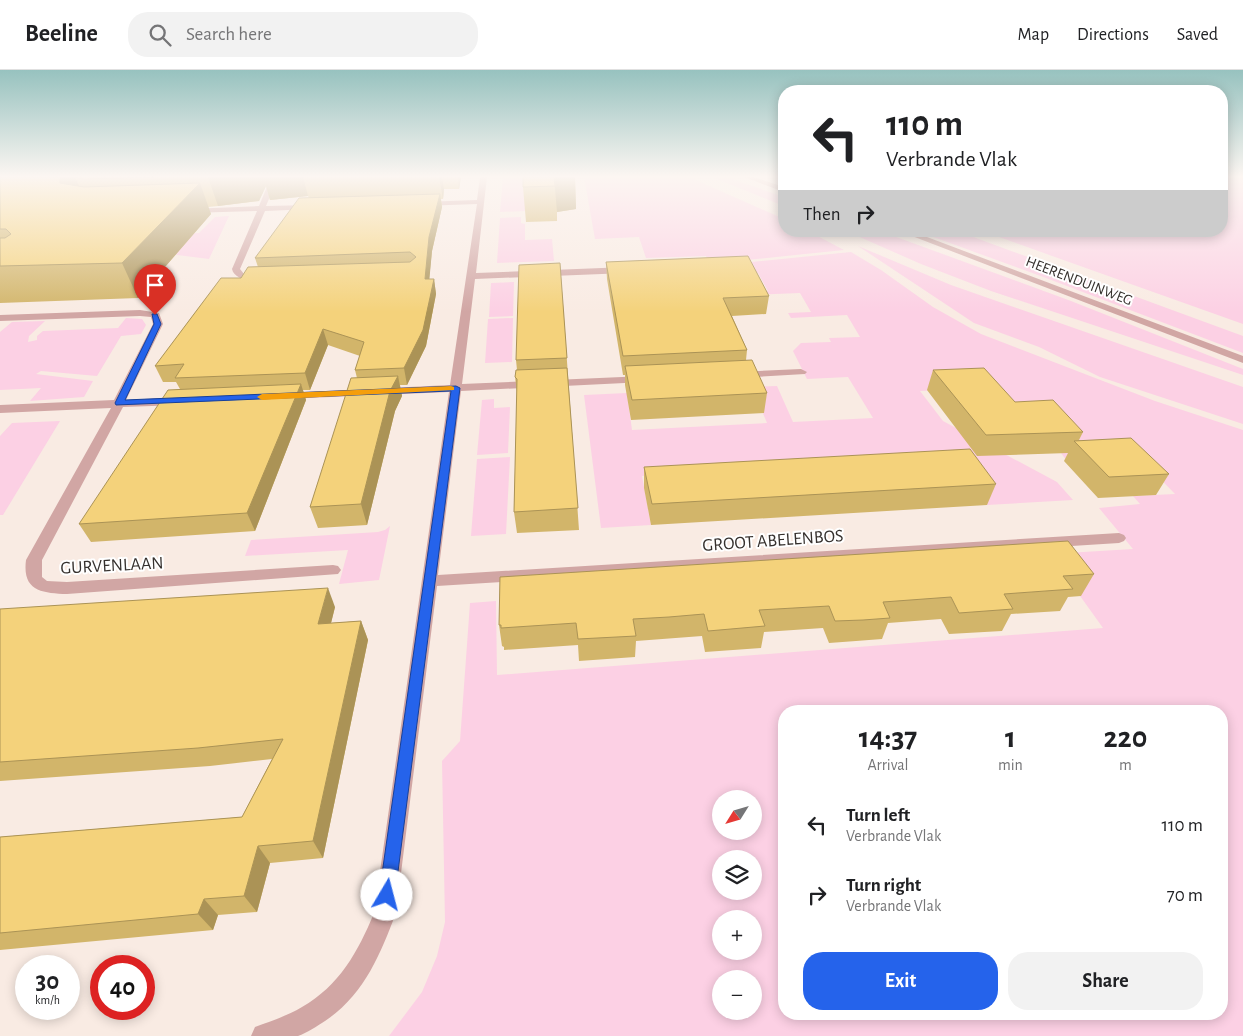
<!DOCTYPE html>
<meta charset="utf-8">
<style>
body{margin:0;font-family:"Alegreya Sans",sans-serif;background:#f2f2f2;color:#202124;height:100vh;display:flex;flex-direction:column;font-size:19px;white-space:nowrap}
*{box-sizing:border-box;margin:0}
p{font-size:16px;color:#757577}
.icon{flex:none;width:28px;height:28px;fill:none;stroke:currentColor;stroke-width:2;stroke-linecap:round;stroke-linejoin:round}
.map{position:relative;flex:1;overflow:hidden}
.side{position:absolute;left:778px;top:635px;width:450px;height:315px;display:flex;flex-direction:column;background:#fff;border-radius:20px;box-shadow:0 2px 12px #0003}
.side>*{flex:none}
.hud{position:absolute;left:778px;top:15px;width:450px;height:152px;border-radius:20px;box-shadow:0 2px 12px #0003;background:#fff;color:#202124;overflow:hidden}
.needle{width:32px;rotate:233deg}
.fabs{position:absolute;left:712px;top:720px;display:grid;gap:10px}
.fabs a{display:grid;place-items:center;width:50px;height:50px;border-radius:50%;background:#fff;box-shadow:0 2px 12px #0003;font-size:25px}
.speed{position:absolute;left:15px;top:885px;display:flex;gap:10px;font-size:25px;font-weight:700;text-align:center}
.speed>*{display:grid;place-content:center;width:65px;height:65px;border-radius:50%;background:#fff;box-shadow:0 2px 12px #0003;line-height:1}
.speed small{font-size:12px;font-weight:400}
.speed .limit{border:8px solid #d22;background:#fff;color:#111}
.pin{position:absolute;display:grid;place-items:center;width:42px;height:42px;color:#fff;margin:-51px -21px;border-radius:50% 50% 50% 0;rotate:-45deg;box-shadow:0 0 5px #0007}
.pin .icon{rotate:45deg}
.me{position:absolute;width:55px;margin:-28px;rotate:8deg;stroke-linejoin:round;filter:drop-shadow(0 0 4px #0008)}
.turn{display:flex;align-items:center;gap:18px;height:105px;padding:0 25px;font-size:22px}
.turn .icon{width:65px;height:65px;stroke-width:2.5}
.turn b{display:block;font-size:35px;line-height:42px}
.then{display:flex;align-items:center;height:48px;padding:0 25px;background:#0003;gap:10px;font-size:19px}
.eta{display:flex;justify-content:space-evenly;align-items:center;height:85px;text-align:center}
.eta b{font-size:30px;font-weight:700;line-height:35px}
.button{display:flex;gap:10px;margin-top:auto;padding:10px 25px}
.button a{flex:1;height:58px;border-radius:20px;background:#2563eb;color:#fff;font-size:20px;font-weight:700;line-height:58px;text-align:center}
.button a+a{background:#f2f2f2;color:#202124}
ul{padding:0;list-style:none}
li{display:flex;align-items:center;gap:15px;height:70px;padding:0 25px}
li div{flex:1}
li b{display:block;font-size:19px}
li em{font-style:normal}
header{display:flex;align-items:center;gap:30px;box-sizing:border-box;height:70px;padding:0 25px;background:#fff;border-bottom:1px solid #e0e0e0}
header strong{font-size:24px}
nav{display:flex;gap:28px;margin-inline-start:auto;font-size:18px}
.search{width:350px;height:45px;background:#f2f2f2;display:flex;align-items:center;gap:12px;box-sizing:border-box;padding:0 18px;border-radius:20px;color:#757577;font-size:19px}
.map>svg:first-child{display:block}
.green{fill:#fcd0e4;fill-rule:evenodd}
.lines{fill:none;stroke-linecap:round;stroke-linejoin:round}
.minor{fill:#d1a6a4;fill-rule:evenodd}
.wall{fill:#d2b56a}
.shaded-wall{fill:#ab9356}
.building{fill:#f4d27b;stroke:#ab9356}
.route{fill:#2563eb;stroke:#184099}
.slow{fill:#f59e0b}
.labels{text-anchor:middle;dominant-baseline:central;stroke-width:4;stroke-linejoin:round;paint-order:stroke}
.far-street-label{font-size:15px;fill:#36312e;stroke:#fff}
.street-label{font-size:18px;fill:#36312e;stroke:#fff}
</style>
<header>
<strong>Beeline</strong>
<div class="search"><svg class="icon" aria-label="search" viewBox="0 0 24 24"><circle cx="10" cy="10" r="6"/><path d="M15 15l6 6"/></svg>Search here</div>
<nav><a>Map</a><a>Directions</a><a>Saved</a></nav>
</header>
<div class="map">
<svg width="1243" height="966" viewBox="0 0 1243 966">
<rect width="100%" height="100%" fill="#f9ebe3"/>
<g class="green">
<path d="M503 107H525V141L500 142Z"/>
<path d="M584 107H689L784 149V161H808L844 180 717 193H709L706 186 646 188 639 167 595 169Z"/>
<path d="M712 107H726L784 127V136Z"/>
<path d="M1221 107H1243V254L982 161H1221Z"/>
<path d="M229 146 209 189 146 181 0 174 120 166 199 163 215 147Z"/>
<path d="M521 147V153L525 154V170L552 169 554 191 497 193 500 148Z"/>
<path d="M846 161H880L1071 231 1243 299V305L991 221 921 194Z"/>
<path d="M917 161H957L1243 266V283L1046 208Z"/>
<path d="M858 176 951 215 1243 317V354L1100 307 1039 277 974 253Z"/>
<path d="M851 182 881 200 933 237 981 264 1155 331 1243 360V966H389L422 922 437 886 445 852 442 691 460 671 470 533 496 531 497 605 1103 558 1050 484 1133 479 1099 438 1140 434 1133 426 1175 424 1139 387 1067 391 1061 383 1091 382 1061 350 995 353 992 317 920 321 943 351 1057 412 1073 430 987 435 786 398 642 406 651 455 601 458 584 325 627 323 632 360 767 353 752 317 777 316 793 352 873 348 848 307 807 309 793 281 801 273 831 272 829 268 860 267 847 245 791 248 788 243 811 242 800 223 748 225 745 221H768L758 203 715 205 721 195ZM784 641H1221V944H784ZM721 729H754V761H721ZM721 789H754V821H721ZM721 849H754V881H721ZM721 909H754V941H721Z"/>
<path d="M514 212 513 246 489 247 491 213Z"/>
<path d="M126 248 142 249 146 255 141 264 121 266 97 306 41 301 36 304 93 311 84 327 30 331 41 318 0 320V262L12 252 45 251 29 266 28 272 37 270V266L43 261 118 258Z"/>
<path d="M513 248 512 292 485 293 488 249Z"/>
<path d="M494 329V338L510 337 508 383 477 385 482 330Z"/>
<path d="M60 351 3 445H0V366L12 353Z"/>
<path d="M510 387 506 464 471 466 477 389Z"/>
<path d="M390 456 379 510 339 514 348 480 245 486 251 470 378 462 385 460Z"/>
</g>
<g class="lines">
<g class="minor">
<path d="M271 107H278L266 136 311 135 315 137 311 139 265 141 240 199 244 204 260 205 265 208C256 214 234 210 232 199L257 141 189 143 185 141 189 139 259 136Z"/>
<path d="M480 107H487L476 203 627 197 631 200 627 203 475 209 462 314 645 306 651 309 645 312 461 321 438 505 1119 463 1124 465 1126 468 1124 471 1119 473 437 516 396 843C380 885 364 925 325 951 317 956 307 963 298 966 286 966 264 966 251 966L255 957C271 951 287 946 302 937 339 916 358 882 374 843L449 322 284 329 278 326 284 323 450 315 477 134 421 136 417 134 421 132 477 130Z"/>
<path d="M744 107H754L784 117V122Z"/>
<path d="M899 161H911L1243 286V293Z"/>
<path d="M140 240 159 243 163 254 126 330 181 327 187 331 181 335 123 337 42 490V507L47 511 67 512 333 495 338 496 341 500 338 504 67 524C42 523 22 521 26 490L111 338 0 343V335L114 330 153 254 151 247 140 246 0 251V245Z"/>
<path d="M801 299 807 302 805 304 738 308 732 305 738 302Z"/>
</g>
</g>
<g class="wall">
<path d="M0 107H461L459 119H444L443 129H441L442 137 432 181 429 209H434L436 224 426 276 407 315H400L402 326 395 341 367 455 318 458 310 437 357 308 355 300 360 286 328 275 310 320H303L306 330 255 461 91 472 79 454 180 319 176 312H163L155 296 241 208 258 197 255 188 309 128 308 126 270 130 266 116 259 131 218 136 208 137 211 144 138 228 0 233Z"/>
<path d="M575 107 576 139 557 142V151L526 152 523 117Z"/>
<path d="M606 192 769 226 766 244 732 246 747 280 746 290 767 323 764 343 631 350 625 315V305H623L607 209Z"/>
<path d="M560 193 579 460 517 463 514 442 517 322 515 307 517 300 516 290Z"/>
<path d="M933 300 1015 332 1083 362 1079 370 1169 404 1156 425 1098 428 1064 391 1068 383 977 386 927 320Z"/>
<path d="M644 397 996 414 987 435 651 455 644 418Z"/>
<path d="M1094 504 1081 526 1068 527 1060 541 1011 544 1002 561 949 564 941 549 888 553 882 569 856 571 829 573 823 558 764 562 761 578 705 582 702 566 636 571 635 587 579 591 578 575 504 580V577L502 576 499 555 500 507Z"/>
<path d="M335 537 331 553 361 551 368 570 323 788 270 793 257 842 218 845 213 860 0 880V767L242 747 272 689 210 696 0 711V539Z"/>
</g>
<g class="shaded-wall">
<path d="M61 107H110H75L84 128 60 113V109Z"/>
<path d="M208 107H303L308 126 270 130 266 116 259 131 218 136Z"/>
<path d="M439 107H442L444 119 443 129Z"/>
<path d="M458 107H461L459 119Z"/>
<path d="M554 107H575L576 139 557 142Z"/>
<path d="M200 113 211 144 138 228 122 193Z"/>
<path d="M440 124 442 137 432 181 428 224 425 209 429 167Z"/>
<path d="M434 209 436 224 426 276 407 315 404 298Z"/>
<path d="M323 259 328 275 310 320 305 303Z"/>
<path d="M398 306 402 326 395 341 367 455 361 434 390 321Z"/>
<path d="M301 314 306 330 255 461 247 443Z"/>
<path d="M328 518 335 537 326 573 318 554Z"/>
<path d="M361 551 368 570 323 788 313 771Z"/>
<path d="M258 776 270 793 257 842 244 826Z"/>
<path d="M204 829 218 845 213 860 198 844Z"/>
</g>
<g class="building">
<path d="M0 107H61L60 109V113L84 117 200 113 122 193 0 196V168H5L11 164 6 159H0Z"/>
<path d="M75 107H155L84 109Z"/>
<path d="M523 107H554L555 116 523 117Z"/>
<path d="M440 124 429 167 425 209H434L423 260 404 298 355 300 364 272 323 259 305 303 175 308 184 294 155 296 221 208H241L248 197 410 192 416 187 410 182 255 188 299 128Z"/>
<path d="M748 186 769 226 723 228 747 280 623 286 606 192Z"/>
<path d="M560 193 567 288 516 290 519 195Z"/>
<path d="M752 290 767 323 632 330 625 296Z"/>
<path d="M567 298 578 438 514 442 517 309 515 307 516 300Z"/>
<path d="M984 298 1015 332 1053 330 1083 362 986 365 933 300Z"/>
<path d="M398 306 390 321 361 434 310 437 351 308Z"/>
<path d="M301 314 247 443 79 454 168 320Z"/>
<path d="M1131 368 1169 404 1109 407 1074 371Z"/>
<path d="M970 379 996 414 652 434 644 397Z"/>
<path d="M1068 471 1094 504 1063 506 1073 519 1004 524 1013 539 959 543 951 527 883 532 890 548 863 550 835 551 829 536 759 540 765 556 708 561 704 544 669 547 633 549 636 566 578 569 576 553 501 558V555H499L500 507Z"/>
<path d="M328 518 318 554 361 551 313 771 258 776 244 826 204 829 198 844 0 863V767L242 747 283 669 198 678 0 692V539Z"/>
</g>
<linearGradient id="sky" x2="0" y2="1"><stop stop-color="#97c2bf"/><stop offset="0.44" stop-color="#fcf6f2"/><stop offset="1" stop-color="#fcf6f2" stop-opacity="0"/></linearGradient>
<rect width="1243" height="242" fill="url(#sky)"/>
<path class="route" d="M152 244H157L161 254 125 330 456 316 460 318 395 825 393 831 387 834 381 831 379 825 451 321 116 335 115 333 154 254Z"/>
<path class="slow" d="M451 316 454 317V320L262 330 257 327 262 324Z"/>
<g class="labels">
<g class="far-street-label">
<text transform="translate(1079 211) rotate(21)">HEERENDUINWEG</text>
</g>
<g class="street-label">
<text transform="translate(773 471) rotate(-4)">GROOT ABELENBOS</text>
<text transform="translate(112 496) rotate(-3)">GURVENLAAN</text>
</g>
</g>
</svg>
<div class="fabs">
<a><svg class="needle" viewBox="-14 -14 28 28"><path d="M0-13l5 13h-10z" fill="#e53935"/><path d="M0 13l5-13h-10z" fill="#757577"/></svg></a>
<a><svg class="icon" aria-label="layers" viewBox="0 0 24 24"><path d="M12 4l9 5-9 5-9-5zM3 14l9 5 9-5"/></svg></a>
<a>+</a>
<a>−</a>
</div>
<div class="speed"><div>30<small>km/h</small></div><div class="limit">40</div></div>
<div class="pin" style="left:155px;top:245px;background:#d93025"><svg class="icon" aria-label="arrive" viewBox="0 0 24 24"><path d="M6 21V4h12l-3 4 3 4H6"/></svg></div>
<svg class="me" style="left:387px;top:825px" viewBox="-20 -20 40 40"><circle r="19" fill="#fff"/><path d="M0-13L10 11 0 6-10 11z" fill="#2563eb"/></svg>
<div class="hud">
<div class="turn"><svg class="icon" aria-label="left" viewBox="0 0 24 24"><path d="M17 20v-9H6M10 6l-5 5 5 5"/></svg><div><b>110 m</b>Verbrande Vlak</div></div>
<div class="then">Then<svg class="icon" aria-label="right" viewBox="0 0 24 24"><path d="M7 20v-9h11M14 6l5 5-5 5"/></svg></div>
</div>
<section class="side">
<div class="eta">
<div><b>14:37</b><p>Arrival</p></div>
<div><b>1</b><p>min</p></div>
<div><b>220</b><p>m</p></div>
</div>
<ul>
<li><svg class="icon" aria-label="left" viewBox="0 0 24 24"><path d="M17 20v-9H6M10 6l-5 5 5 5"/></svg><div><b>Turn left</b><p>Verbrande Vlak</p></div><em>110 m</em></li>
<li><svg class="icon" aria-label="right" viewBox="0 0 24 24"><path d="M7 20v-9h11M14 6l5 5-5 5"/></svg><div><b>Turn right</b><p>Verbrande Vlak</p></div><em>70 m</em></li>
</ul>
<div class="button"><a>Exit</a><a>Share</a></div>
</section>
</div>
